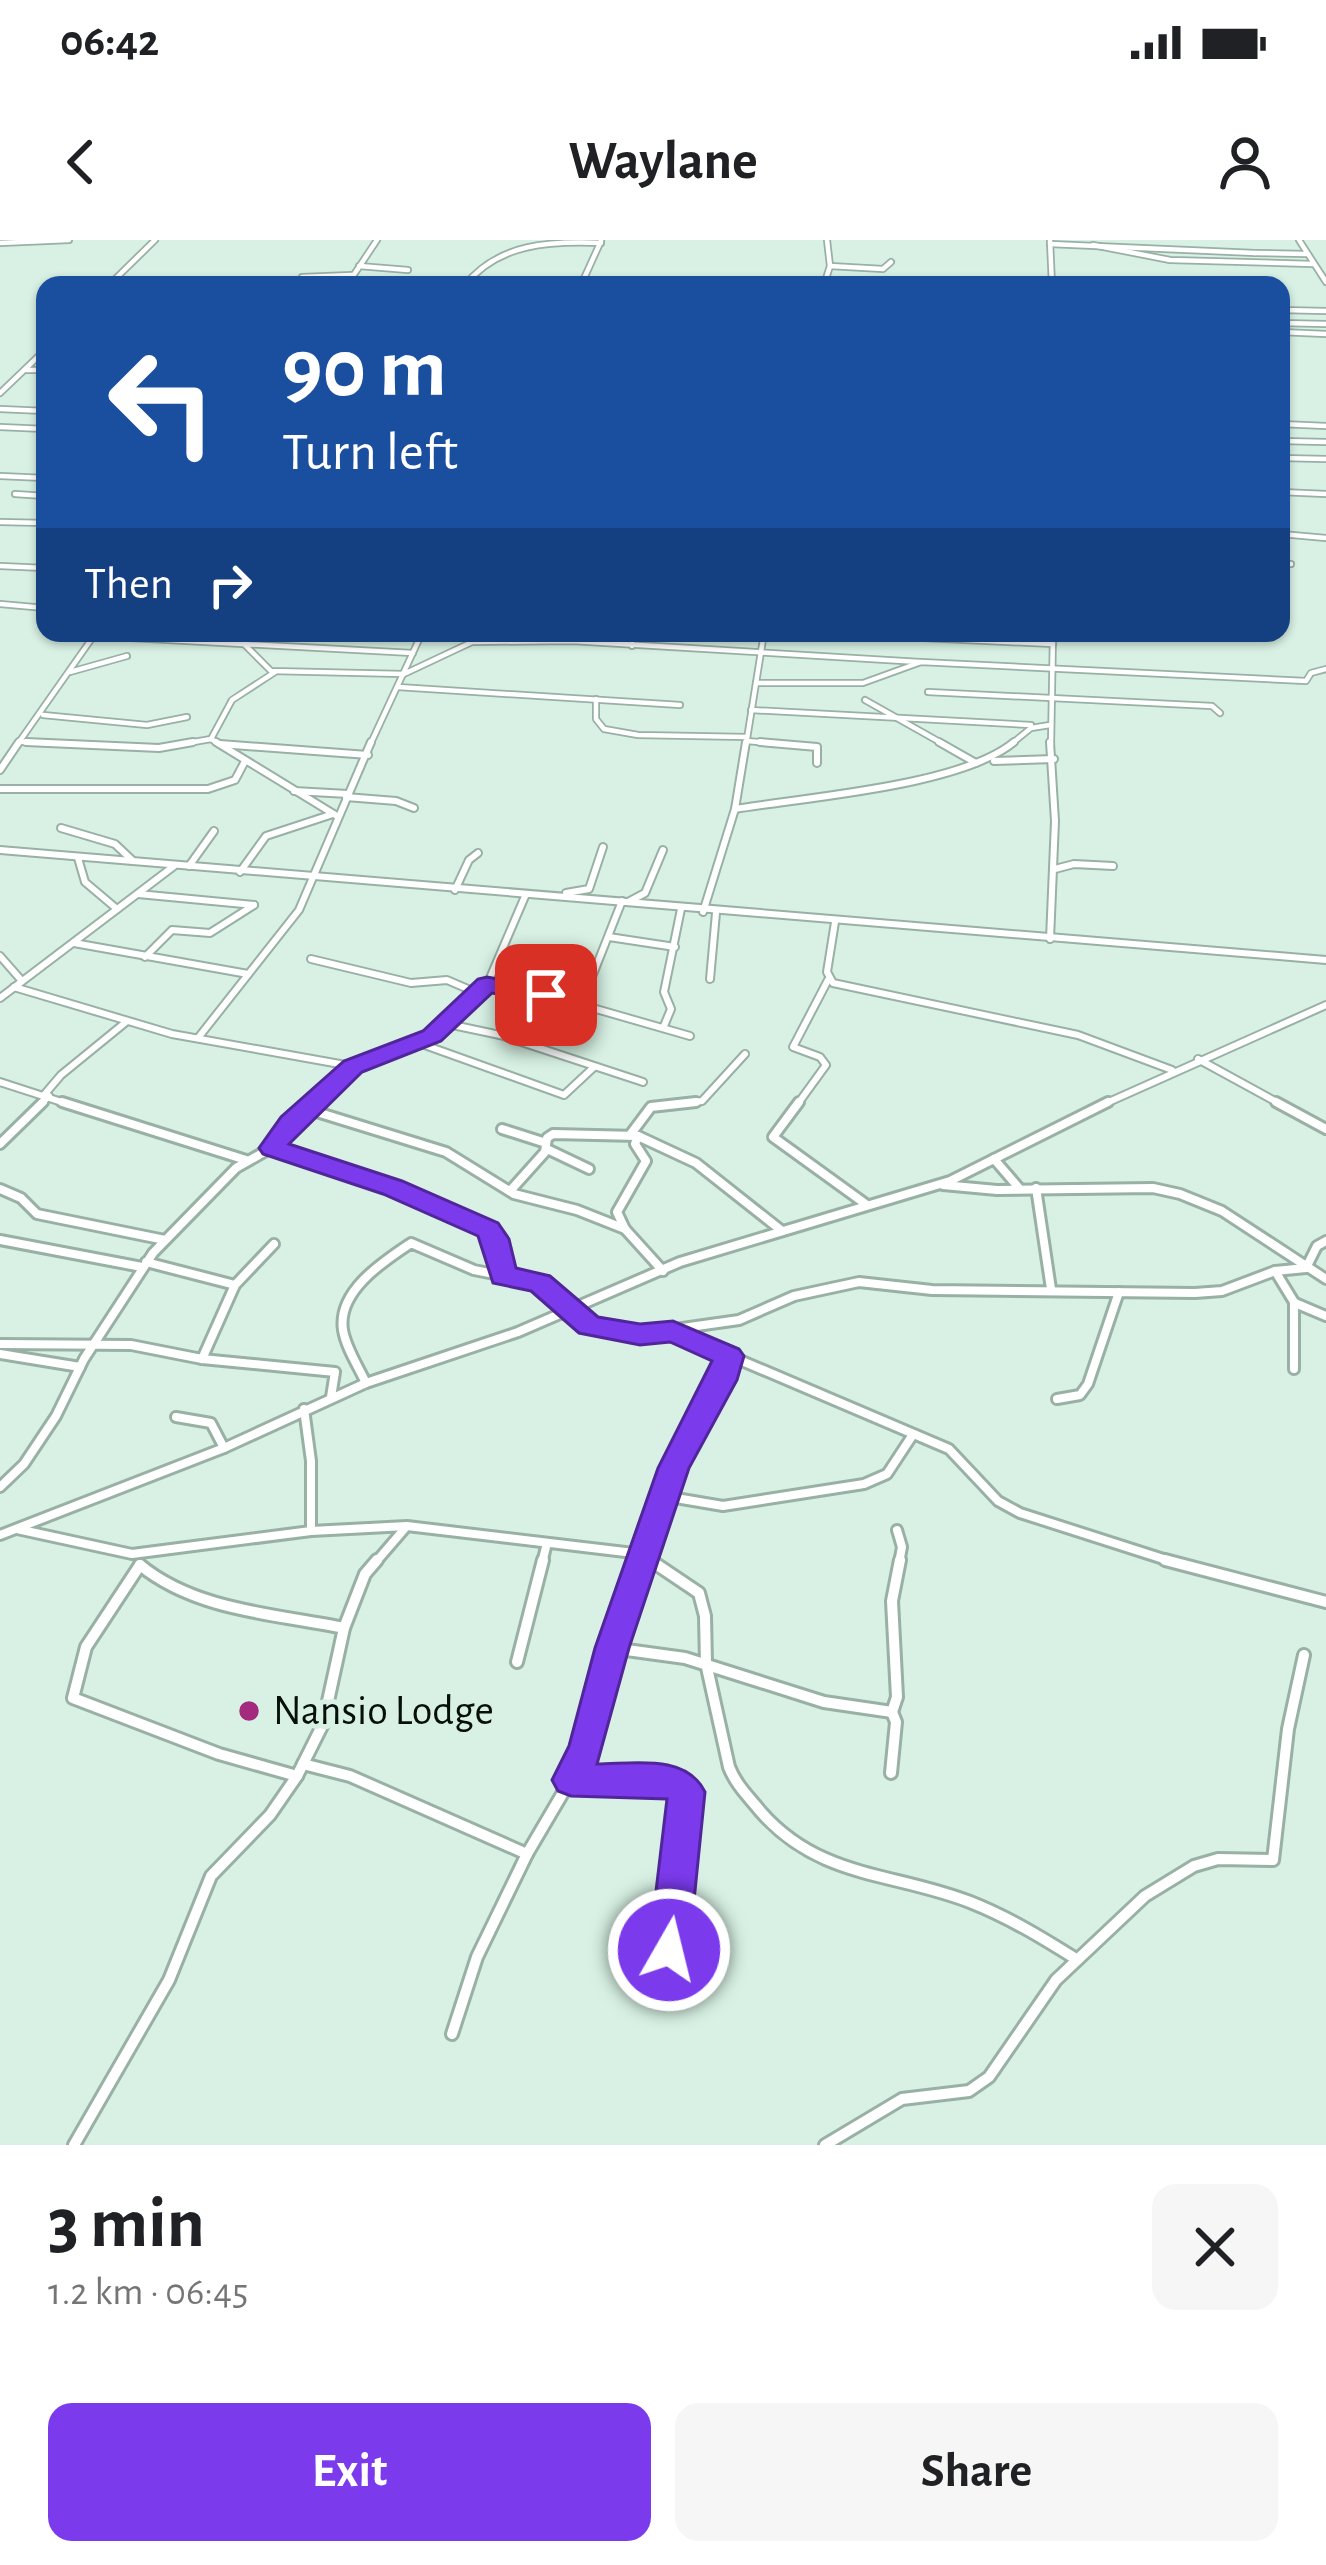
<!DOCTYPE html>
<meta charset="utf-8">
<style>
body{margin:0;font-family:"Alegreya Sans",sans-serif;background:#f6f6f6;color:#202124;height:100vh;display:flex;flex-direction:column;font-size:45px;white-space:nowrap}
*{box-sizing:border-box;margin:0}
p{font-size:39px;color:#757577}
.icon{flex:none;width:66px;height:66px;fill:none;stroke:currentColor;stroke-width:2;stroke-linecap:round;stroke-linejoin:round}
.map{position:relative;height:1905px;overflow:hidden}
.drawer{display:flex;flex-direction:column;background:#fff;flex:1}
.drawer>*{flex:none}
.guide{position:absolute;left:36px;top:36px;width:1254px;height:366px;border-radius:24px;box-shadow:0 3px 9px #0004;background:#1a4fa0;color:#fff;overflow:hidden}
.pin{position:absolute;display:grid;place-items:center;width:102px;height:102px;color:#fff;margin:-51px;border-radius:24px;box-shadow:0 6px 18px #0006}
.me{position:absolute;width:132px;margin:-66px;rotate:8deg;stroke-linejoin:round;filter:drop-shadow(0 0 9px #0008)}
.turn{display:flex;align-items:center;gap:42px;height:252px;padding:0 48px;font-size:54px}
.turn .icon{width:156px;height:156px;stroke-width:2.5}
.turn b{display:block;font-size:84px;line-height:102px}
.then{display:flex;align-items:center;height:114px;padding:0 48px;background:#0003;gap:24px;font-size:45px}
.round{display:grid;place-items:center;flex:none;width:126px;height:126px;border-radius:24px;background:#f6f6f6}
.summary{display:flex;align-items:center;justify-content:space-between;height:204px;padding:0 48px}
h1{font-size:72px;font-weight:700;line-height:90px}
.cta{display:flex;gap:24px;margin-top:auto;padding:24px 48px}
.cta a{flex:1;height:138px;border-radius:24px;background:#7c3aed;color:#fff;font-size:48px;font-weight:700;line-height:138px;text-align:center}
.cta a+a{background:#f6f6f6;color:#202124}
.status{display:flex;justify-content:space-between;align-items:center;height:84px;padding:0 60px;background:#fff;direction:ltr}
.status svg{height:33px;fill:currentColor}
header{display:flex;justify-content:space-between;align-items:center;height:156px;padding:0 48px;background:#fff;font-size:54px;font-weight:700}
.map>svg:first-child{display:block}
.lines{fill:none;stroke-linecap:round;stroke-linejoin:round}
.street-far3-casing{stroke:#99b0a4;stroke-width:8}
.street-far2-casing{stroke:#99b0a4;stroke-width:10}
.street-far1-casing{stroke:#99b0a4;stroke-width:14}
.street-casing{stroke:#99b0a4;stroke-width:16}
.street-far3{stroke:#fff;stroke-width:4.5}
.street-far2{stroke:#fff;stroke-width:6}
.street-far1{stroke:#fff;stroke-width:8}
.street{stroke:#fff;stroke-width:10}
.route{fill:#7c3aed;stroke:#51269a;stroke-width:3}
.poi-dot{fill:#a42a7f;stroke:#d8f1e4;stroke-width:4.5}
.labels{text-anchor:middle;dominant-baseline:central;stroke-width:10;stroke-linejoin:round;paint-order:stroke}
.near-poi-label{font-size:42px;fill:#070f0b;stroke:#d8f1e4;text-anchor:start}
</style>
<div class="status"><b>06:42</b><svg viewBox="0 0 49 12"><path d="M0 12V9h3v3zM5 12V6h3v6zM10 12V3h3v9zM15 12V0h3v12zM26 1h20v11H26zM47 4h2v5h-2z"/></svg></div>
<header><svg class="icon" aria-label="back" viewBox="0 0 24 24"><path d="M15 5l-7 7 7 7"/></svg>Waylane<svg class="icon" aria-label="person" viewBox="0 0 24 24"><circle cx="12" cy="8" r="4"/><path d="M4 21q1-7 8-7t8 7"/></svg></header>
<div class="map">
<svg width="1326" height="1905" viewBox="0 0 1326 1905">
<rect width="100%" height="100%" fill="#d8f1e4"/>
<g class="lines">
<g class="street-far3-casing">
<g id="street-far3">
<path d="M1299 0 1326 42"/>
<path d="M1050 1 1052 45"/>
<path d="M0 3 69 0"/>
<path d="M1050 4 1255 13"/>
<path d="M1093 5 1170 20 1313 24"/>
<path d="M1255 13 1306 14"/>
<path d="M359 26 408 30"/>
<path d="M830 26 883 29 891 22"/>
<path d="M302 37 352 35"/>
<path d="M109 45 155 0"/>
<path d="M347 45 377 0"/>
<path d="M465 45C499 3 550 1 601 3"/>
<path d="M581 45 601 1"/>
<path d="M824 45 830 26 827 0"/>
<path d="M1281 70 1326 71"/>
<path d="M1281 83 1326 84"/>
<path d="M1281 92 1326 94"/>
<path d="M26 130H45"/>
<path d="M0 153 45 110"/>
<path d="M0 169 45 171"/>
<path d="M1281 184 1326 186"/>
<path d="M0 187 45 189"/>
<path d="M1281 201 1326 202"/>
<path d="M1281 218 1326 219"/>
<path d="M0 236 45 238"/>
<path d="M1281 252 1326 254"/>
<path d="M15 254 45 256"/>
<path d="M0 282 45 283"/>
<path d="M1281 294 1326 298"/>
<path d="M1281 323 1291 324"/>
<path d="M0 326 45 328"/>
<path d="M0 364 45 368"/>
<path d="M632 393V406"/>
<path d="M94 396 413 413"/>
<path d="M923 398 1053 404"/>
<path d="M472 402 572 401 920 422"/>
<path d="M245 405 271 431 404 434 472 402 473 393"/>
<path d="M70 432 127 416"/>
<path d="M756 443H863L921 422 1306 441 1311 433 1326 429"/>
<path d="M398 447 680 465"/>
<path d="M928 452 1212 466 1220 473"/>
<path d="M596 459V479L604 489 638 495 747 497"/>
<path d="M865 460 945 505"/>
<path d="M751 470 1031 485"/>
<path d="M43 475 147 485 187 477"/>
<path d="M747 501 795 505"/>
<path d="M23 502 94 505"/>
<path d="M220 504 235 505"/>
<path d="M17 505 95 394"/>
<path d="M176 505 211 499"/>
<path d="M221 505 211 499 232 460 275 432"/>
<path d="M370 505 422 393"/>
<path d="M746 505 764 393"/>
<path d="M1010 505 1031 488 1050 485"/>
<path d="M1051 505 1053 393"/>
</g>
</g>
<g class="street-far2-casing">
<g id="street-far2">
<path d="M26 502 159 508 193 502"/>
<path d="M216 502 337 576"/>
<path d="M760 502 817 507V523"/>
<path d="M939 502 976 523"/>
<path d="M220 504 368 515"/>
<path d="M994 521 1054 519"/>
<path d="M0 530 19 502"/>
<path d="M0 549H208L235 540 244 523"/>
<path d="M294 551 348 554"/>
<path d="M346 557 396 561 414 568"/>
<path d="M735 569C807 557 961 546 1014 502"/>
<path d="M61 588 115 604 133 621"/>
<path d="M0 610 1326 720"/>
<path d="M78 618 85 642 117 669"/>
<path d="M189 626 214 591"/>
<path d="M1055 629 1074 624 1113 626"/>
<path d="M240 632 266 596 333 574"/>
<path d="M455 650 469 620 478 613"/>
<path d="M566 653 589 649 603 607"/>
<path d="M138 654 254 665"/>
<path d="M526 654 487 745 443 783 500 795 643 842"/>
<path d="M630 661 645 653 663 610"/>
<path d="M703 672 735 569 746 502"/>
<path d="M835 682 827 732 833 743 1078 795 1172 830"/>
<path d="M609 697 675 707"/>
<path d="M1050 699 1055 581 1050 502"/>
<path d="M74 703 248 734"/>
<path d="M0 716 22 741"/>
<path d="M145 717 172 690 210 693 254 665"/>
<path d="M311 719 411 743 447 740 475 752"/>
<path d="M710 739 716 673"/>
<path d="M590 742 622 661"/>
<path d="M487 745 523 748 690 796"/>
<path d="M14 747 172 794 351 826"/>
<path d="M0 758 174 626"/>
<path d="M664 786 671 769 664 752 681 669"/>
<path d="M500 795 545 756"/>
<path d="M198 798 299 670 371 502"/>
<path d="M419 803 564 855 594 827"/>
<path d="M1198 819 1282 865"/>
<path d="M0 842 71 865"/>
<path d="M44 855 61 835 126 782"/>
<path d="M40 865 49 856"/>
<path d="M309 865C328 847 348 827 372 817 402 804 417 805 443 783"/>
<path d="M671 865 702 861 745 814"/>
<path d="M797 865 826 825 820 817 793 807 828 740"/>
<path d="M1102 865 1326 765"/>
</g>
</g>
<g class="street-far1-casing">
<g id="street-far1">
<path d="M62 862 246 920"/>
<path d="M799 862 773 897 867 965"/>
<path d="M1276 862 1326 889"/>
<path d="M307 869 446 912 514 954 577 970 625 989"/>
<path d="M502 889 546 903"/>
<path d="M630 895 651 867 696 862"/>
<path d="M638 896 635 904 646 921 617 972 625 989 663 1031"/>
<path d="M0 904 43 862"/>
<path d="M273 907 393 948 488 990 495 999 503 1036"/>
<path d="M547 909 589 929"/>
<path d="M994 919 1019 948"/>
<path d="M943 945 997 950 1153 948 1180 954 1222 971 1326 1039"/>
<path d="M1036 948 1051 1049"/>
<path d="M0 949 21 958 37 974 165 1000"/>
<path d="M510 951 545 912 547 898 553 894 638 896 696 923 782 991"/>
<path d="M0 1000 142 1027"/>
<path d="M146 1022 235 1045"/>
<path d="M1275 1031 1294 1062V1129"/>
<path d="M1295 1063 1326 1076"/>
<path d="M674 1092 949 1209 998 1261 1020 1273 1176 1323"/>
<path d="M0 1104 131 1105 202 1119 335 1132 331 1157"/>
<path d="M0 1114 80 1127"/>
<path d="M202 1119 235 1045 274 1004"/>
<path d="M366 1143C358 1126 346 1108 343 1090 337 1051 384 1021 411 1003L474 1030 540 1043 589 1086 640 1094 739 1080 794 1056 859 1042 932 1050 1195 1053 1222 1051 1275 1031 1306 1028 1317 1006 1326 1001"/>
<path d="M1057 1159 1080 1155 1088 1144 1119 1052"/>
<path d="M304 1169 311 1221V1291"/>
<path d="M176 1177 211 1183 224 1208"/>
<path d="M0 1247 24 1224 56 1176 84 1119 153 1013 236 928 273 907 312 862"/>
<path d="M664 1256 723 1266 864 1244 887 1234 912 1196"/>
<path d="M17 1289 132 1314 311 1291 407 1286 642 1314 655 1323"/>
<path d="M897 1290 902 1307 899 1323"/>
<path d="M0 1295 224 1208 366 1143 518 1092 680 1022 950 941 1108 862"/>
<path d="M375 1323 406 1287"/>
<path d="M542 1323 547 1303"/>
<path d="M639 1323 673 1228 722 1140 729 1116"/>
</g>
</g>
<g class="street-casing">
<g id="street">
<path d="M650 1320 699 1353 705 1376 706 1423 729 1527C736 1545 749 1557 761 1572 820 1639 893 1632 970 1662 1008 1677 1041 1697 1076 1719"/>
<path d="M1165 1320 1326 1362"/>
<path d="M140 1325 86 1407 73 1458 219 1514 297 1536"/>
<path d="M140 1325C196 1371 276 1374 344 1388"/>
<path d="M612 1408 685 1418 824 1462 892 1472 897 1457 892 1361 900 1320"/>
<path d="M517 1422 543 1320"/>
<path d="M303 1524 350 1536 527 1614"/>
<path d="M891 1533 896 1482 892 1472"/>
<path d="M571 1540H651L686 1552 669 1710"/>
<path d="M452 1794 477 1717 527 1614 581 1522 640 1320"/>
<path d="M74 1905 169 1740 211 1636 270 1575 297 1536 323 1484 344 1388 365 1334 377 1320"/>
<path d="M825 1905 902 1859 969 1851 989 1837 1056 1740 1145 1656 1194 1626 1218 1619 1273 1620 1288 1489 1304 1415"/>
</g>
</g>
<use href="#street-far3" class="street-far3"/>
<use href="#street-far2" class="street-far2"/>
<use href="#street-far1" class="street-far1"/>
<use href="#street" class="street"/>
</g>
<path class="route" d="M487 737 546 748 558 755 546 762 492 753 441 801 362 832 289 904 402 941 498 983 509 999 516 1028 550 1036 598 1077 640 1084 673 1081 739 1109 744 1116 737 1140 689 1228 629 1408 597 1524C633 1524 686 1513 705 1552L689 1710 683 1723 669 1728 655 1723 649 1710 667 1559 571 1556 558 1551 552 1540 569 1506 595 1408 658 1228 712 1121 670 1102 640 1105 579 1093 531 1051 493 1043 478 996 383 954 263 914 259 908 281 877 344 821 423 791 478 739Z"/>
<circle class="poi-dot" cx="249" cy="1471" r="12"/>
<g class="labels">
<g class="near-poi-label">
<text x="273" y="1471">Nansio Lodge</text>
</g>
</g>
</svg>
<div class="pin" style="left:546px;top:755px;background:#d93025"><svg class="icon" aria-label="arrive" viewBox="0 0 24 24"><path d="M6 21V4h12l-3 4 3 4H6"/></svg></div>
<svg class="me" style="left:669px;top:1710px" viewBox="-20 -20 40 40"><circle r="17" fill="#7c3aed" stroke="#fff" stroke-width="3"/><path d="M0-11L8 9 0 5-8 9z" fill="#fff"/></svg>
<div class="guide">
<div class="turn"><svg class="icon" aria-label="left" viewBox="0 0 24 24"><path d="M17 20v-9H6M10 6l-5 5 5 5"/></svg><div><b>90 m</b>Turn left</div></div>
<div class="then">Then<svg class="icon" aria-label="right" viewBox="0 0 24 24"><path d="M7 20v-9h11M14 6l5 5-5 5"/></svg></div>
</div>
</div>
<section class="drawer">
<div class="summary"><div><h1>3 min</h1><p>1.2 km · 06:45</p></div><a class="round"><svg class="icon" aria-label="close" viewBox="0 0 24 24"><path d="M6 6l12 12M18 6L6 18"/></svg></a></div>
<div class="cta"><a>Exit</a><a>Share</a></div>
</section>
